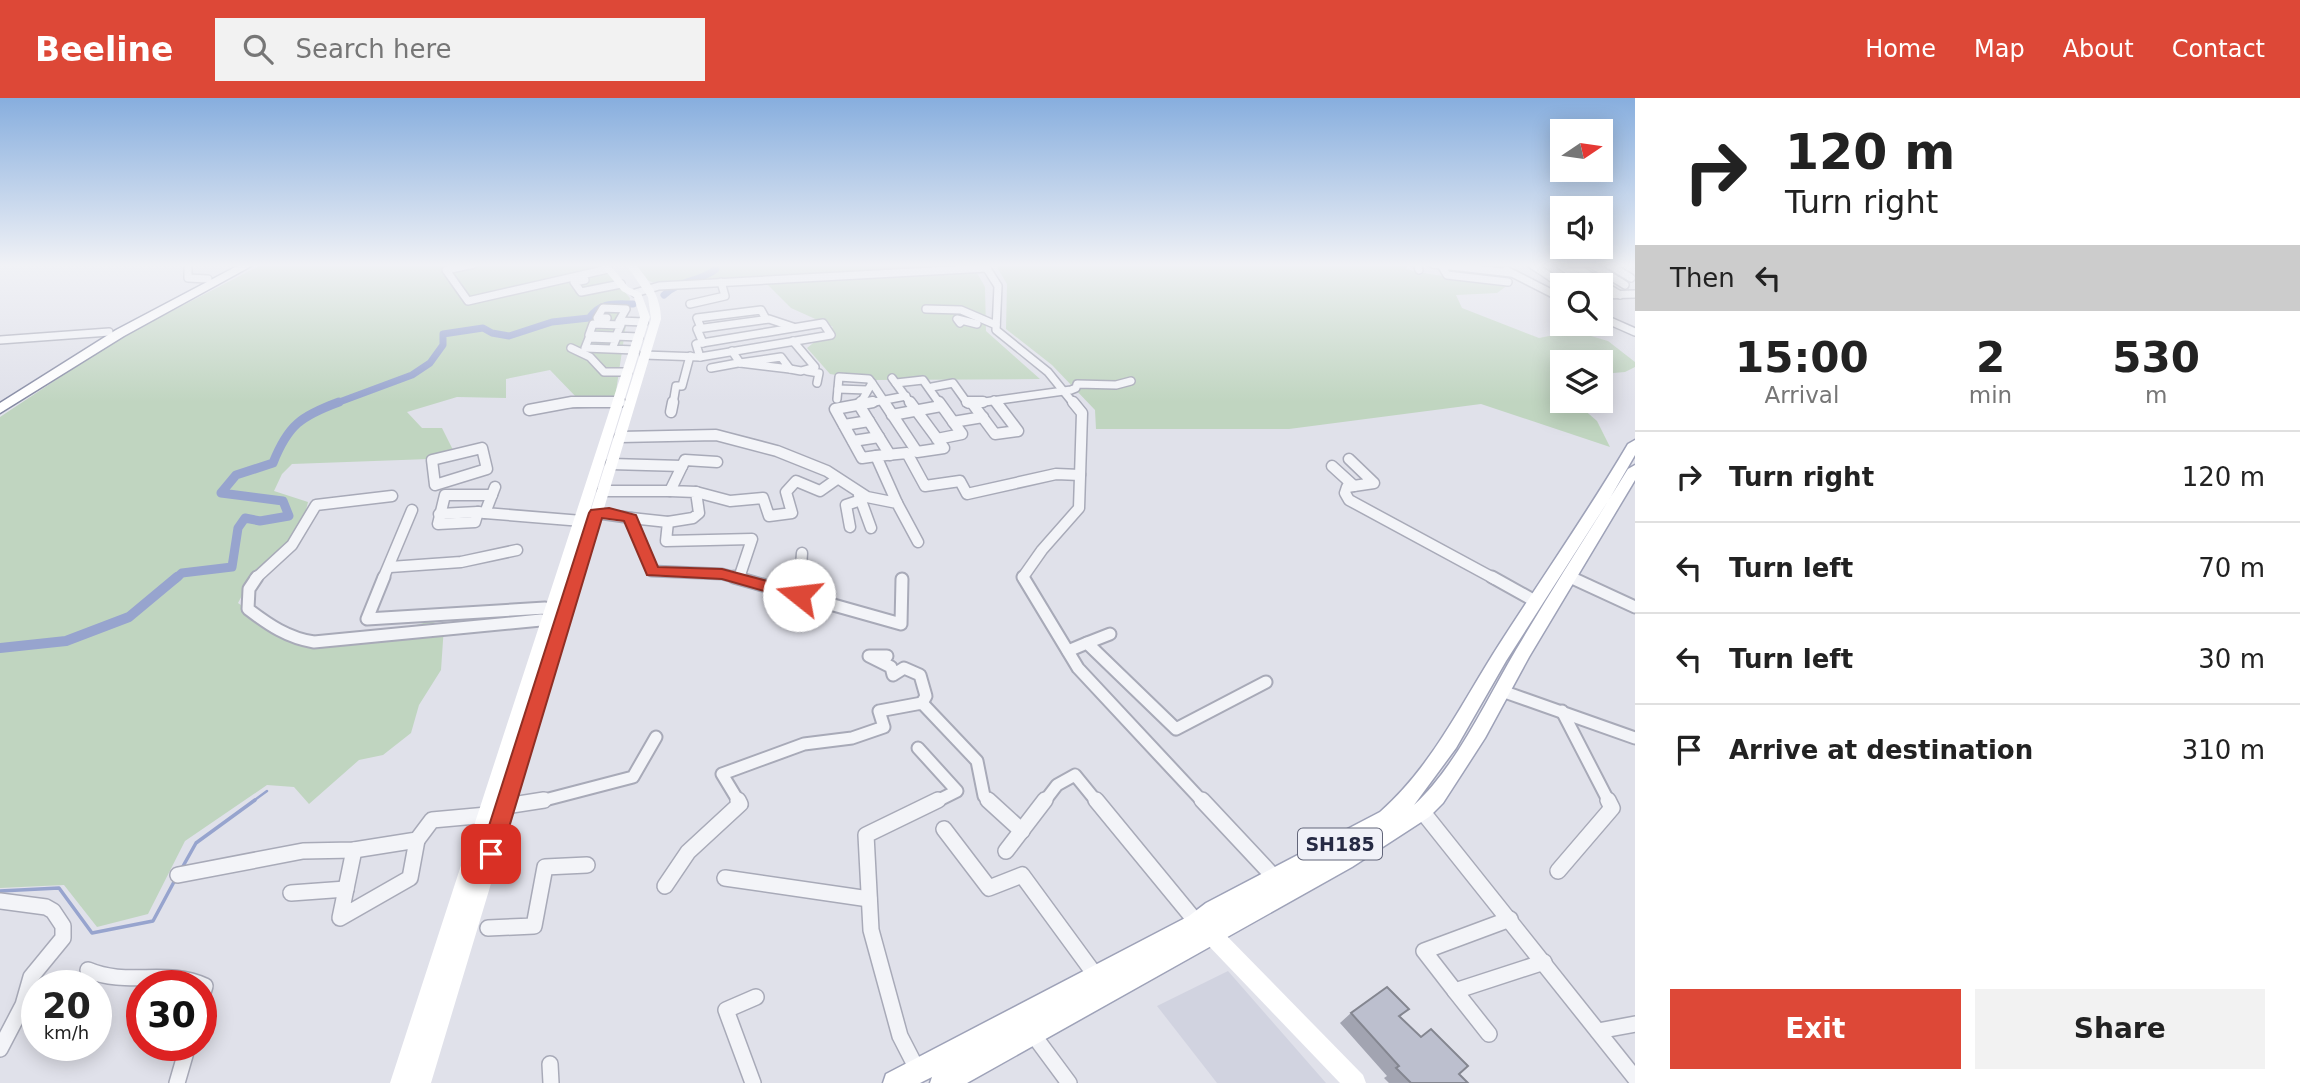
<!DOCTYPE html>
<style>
body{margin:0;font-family:"DejaVu Sans",sans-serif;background:#f2f2f2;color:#222;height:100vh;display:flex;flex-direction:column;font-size:26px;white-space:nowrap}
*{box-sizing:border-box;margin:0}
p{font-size:23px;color:#767676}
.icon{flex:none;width:38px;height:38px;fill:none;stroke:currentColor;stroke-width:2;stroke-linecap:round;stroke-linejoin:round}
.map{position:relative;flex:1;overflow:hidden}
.panel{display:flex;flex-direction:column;background:#fff;width:665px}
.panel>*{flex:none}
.top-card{background:#fff;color:#222;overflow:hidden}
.needle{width:46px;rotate:77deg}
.tools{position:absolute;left:1550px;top:21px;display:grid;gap:14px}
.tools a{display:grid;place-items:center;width:63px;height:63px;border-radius:0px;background:#fff;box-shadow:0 4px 18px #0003;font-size:35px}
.speed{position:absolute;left:21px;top:872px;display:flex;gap:14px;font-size:35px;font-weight:700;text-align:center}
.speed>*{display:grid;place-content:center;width:91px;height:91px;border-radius:50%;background:#fff;box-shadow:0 4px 18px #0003;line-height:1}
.speed small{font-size:18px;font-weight:400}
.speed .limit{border:10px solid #d22;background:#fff;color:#111}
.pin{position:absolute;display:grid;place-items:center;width:60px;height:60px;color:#fff;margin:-30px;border-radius:14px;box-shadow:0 4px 10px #0006}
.me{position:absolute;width:77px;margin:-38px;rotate:286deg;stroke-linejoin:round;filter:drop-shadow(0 0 5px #0008)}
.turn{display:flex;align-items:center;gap:24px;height:147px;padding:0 35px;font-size:32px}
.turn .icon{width:91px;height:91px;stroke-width:2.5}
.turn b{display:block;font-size:49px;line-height:60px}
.then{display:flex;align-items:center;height:66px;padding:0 35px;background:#0003;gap:14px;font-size:26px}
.eta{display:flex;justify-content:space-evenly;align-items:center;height:119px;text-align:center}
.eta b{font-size:42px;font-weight:600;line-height:49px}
.button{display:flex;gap:14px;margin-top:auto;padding:14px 35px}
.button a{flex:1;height:80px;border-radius:0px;background:#dd4837;color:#fff;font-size:28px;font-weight:600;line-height:80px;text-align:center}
.button a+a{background:#f2f2f2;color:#222}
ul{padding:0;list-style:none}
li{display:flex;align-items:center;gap:21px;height:91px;padding:0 35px;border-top:2px solid #e0e0e0}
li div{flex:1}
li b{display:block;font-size:26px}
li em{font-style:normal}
header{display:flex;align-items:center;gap:42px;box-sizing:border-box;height:98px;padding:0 35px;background:#dd4837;color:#fff}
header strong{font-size:33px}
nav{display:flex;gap:38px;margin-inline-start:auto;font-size:24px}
.search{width:490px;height:63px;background:#f2f2f2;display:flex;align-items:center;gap:18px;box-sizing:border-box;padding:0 24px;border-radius:0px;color:#767676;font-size:26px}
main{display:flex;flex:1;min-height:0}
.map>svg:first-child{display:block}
.built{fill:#d1d3e0}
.green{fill:#c0d5c0}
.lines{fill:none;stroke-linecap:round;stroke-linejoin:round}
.stream-far1{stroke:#97a4ce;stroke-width:2.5}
.stream{stroke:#97a4ce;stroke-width:3.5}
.canal-far2{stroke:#97a4ce;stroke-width:7}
.canal-far1{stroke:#97a4ce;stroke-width:9}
.canal{stroke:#97a4ce;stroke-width:10}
.minor-far3-casing{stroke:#a8aab8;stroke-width:10}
.minor-far2-casing{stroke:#a8aab8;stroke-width:13}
.minor-far1-casing{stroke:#a8aab8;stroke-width:15}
.minor-casing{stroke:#a8aab8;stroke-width:18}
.primary-casing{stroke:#9ea2b8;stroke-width:3}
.trunk-casing{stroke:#858aa3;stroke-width:3}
.minor-far3{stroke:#f3f4f8;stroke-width:7}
.minor-far2{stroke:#f3f4f8;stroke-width:10}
.minor-far1{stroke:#f3f4f8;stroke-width:11}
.minor{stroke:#f3f4f8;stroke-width:15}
.secondary{fill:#fff;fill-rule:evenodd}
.primary{fill:#fff;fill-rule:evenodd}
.trunk{fill:#fff;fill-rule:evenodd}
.wall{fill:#a2a4b1}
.building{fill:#bcbfce;stroke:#848690;stroke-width:2}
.route{fill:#dd4837;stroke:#902f24;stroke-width:2}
.labels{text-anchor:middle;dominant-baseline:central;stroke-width:5;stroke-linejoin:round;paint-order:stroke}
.shield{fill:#f0f1f8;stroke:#63667a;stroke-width:2}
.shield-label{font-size:19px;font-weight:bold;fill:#262a44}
</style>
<header>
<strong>Beeline</strong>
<div class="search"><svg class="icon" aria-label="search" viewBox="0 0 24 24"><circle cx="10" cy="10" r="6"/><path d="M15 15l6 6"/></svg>Search here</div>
<nav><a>Home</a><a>Map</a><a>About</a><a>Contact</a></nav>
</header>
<main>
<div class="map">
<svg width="1635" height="985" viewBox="0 0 1635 985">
<rect width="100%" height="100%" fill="#e0e1ea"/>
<path class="built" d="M1228 873 1326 985H1217L1157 908Z"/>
<g class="green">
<path d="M263 166H600L630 200 615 300 578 301 550 272 506 281V300L457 299 407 314 422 330H442L453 352 429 361 292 366 282 376 274 393 308 404 297 448 255 473 238 505 294 544H360L430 523 444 528 441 572 419 607 411 635 383 657 359 662 309 706 294 689 267 687 185 743 148 816 97 829 64 787 0 790V319L116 242Z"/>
<path d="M634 166H972L985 189 986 233 1040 281 867 282 830 276 807 250 833 229 791 210 762 181 652 184 647 182Z"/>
<path d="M995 166H1408L1406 171C1440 180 1474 180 1508 187L1497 195 1456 197 1462 210 1539 240 1574 233 1608 243 1635 264V269L1625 274 1601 276V264H1563V282L1553 284 1563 293V303H1574L1597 323 1610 349 1481 306 1289 331H1096L1095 312 1052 267 1006 231 1007 186Z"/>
</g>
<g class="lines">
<path class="stream-far1" d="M252 704 267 693"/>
<g class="stream">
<path d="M182 770 196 745 255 702"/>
<path d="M0 793 59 790 92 835 153 823 175 782"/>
</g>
<g class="canal-far2">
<path d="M664 197C679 182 700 184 716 171V166"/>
<path d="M334 306 412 277 430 265 443 247V236L483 230 492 235 509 238 552 224 589 220C601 203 615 206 633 206"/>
</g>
<path class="canal-far1" d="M175 481 182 475 232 469 238 430 245 420 260 423 289 418 283 403 221 395 236 377 273 365C288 327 301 318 339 304"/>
<path class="canal" d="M0 550 66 543 129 519 177 479"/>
<g class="minor-far3-casing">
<g id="minor-far3">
<path d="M188 166V180L208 181"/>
<path d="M474 166 446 172 468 203 608 171"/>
<path d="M984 166 998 188 996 232 1048 274 1074 306"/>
<path d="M1417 166 1419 172"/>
<path d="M1433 166 1511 175"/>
<path d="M1531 166 1563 187"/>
<path d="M1559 166 1578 179"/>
<path d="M1572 166 1590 178"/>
<path d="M1591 166 1625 187"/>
<path d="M1608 166 1631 180"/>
<path d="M1441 167 1447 177 1508 184"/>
<path d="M1506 172 1563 201"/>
<path d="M1590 179 1620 197"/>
<path d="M1552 180 1611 179"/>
<path d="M585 182 574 184 581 194 621 186"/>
<path d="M635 195 659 188 987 170"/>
<path d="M1601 197 1635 196"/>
<path d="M690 206 725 198 721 184"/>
<path d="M926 211 961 212 996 227"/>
<path d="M1601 219 1635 234"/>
<path d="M607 220H597L603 210 626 211 619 223 644 224"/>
<path d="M823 225 831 237 700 259 696 246Z"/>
<path d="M960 225 957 221 977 226"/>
<path d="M701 230 697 220 761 212 766 221"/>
<path d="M616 238 621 227 593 226 589 237 639 239"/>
<path d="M0 242 109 234"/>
<path d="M703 245 697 231 769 221 793 229"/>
<path d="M571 250 590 259 604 274H628"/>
<path d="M612 251 616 241 589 240 585 250 635 252"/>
<path d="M732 253 740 265"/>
<path d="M644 257 700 259"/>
<path d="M781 259 790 271 740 265Z"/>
<path d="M711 270 738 265"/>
<path d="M790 271 801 273 815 269 793 243"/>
<path d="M807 273 819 275 817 285"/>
<path d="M892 280 911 306"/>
<path d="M896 285 923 282 940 306"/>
<path d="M932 289 953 285 968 306"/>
<path d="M838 291 867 292"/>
<path d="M837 301 839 279 869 281 872 285"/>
<path d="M994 302 997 306"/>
<path d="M563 306 620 304"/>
<path d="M673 306 676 288H682L690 258"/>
<path d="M860 306 872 285 886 306"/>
<path d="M864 306 906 298"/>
<path d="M970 306 1071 292 1076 290 1077 286 1116 287 1131 283"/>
</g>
</g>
<g class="minor-far2-casing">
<g id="minor-far2">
<path d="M861 304 859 307 890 357"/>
<path d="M873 304 835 311 862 360 876 358"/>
<path d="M884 304 917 354 944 350 910 304"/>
<path d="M967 304H983"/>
<path d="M972 305 995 336 1018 333 996 304"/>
<path d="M529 312 572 304H620"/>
<path d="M671 314 673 304"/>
<path d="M892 317 941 308"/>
<path d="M953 324 983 319"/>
<path d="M844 327 869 323"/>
<path d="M620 339 716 337 777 353 827 373 867 399 897 405 918 444"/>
<path d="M937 341 962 336 939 304"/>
<path d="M853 343 879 339"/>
<path d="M482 350 487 371 435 387 432 362Z"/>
<path d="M1349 361 1374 385 1347 389 1345 395 1349 402 1495 481"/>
<path d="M611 366 682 368"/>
<path d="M1332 368 1354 388"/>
<path d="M495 389 485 415 582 423"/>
<path d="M603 393H670"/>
<path d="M696 394 730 403 763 400 769 418 792 415 786 394 796 383 820 393 837 381"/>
<path d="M859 397 871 430"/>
<path d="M897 405 876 358 907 355 925 388 960 383 967 396 1056 376 1080 377"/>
<path d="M485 415 478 414 475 424 438 426 445 397H492"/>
<path d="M596 415 631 420 652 473 722 476 741 481"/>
<path d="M439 416 478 414"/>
<path d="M631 420 668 424 666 443 752 441 739 480"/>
<path d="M668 424 693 420 699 415 696 394 670 393 685 362 717 364"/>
<path d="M850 429 846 407 861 402"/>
<path d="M390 469 461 464 517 452"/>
<path d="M1569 479 1574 481"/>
<path d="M255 481 292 447 316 407 392 398"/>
<path d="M383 481 412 412"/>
<path d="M800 481 802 455"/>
<path d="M1024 481 1023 479 1042 452 1079 410 1082 315 1073 304"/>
</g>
</g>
<g class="minor-far1-casing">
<g id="minor-far1">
<path d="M257 479 249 491 248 511C269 527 288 540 314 544L541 522"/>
<path d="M384 479 367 521 545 510 553 512"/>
<path d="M734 479 901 526 902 481"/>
<path d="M1023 479 1078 570 1203 704"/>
<path d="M1492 479 1535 503"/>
<path d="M1570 479 1635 509"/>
<path d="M799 497 800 479"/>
<path d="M1087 545 1110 536"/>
<path d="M1068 553 1087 545 1176 631 1266 584"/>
<path d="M887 558H869L891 569 893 577 904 570 920 577 926 598 922 605"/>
<path d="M1502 593 1635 640"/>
<path d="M1562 613 1609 704"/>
<path d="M918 650 957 693 935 704"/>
<path d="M537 704 633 679 656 639"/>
<path d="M739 704 722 676 804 646 852 640 884 629 879 613 922 605 977 663 984 698 990 704"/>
<path d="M1044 704 1057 687 1075 677 1097 704"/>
</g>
</g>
<g class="minor-casing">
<g id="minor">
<path d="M988 702 1022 733"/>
<path d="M1096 702 1198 826"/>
<path d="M1202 702 1275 780"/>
<path d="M506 708 544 702"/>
<path d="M1422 713 1635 980"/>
<path d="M944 731 989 790 1022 777 1096 878"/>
<path d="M354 752 340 820 410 780 417 742"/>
<path d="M1006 753 1045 702"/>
<path d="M1558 773 1612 710 1608 702"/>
<path d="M178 777 303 753 354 752 417 742 432 722 487 717"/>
<path d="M725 780 869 801"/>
<path d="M665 788 688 754 740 706 738 702"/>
<path d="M291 795 346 791"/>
<path d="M0 803 46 809 53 813 63 828V840L31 879 23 907 0 951"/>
<path d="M1510 821 1424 853 1455 893 1544 864"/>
<path d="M488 830 534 828 545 769 587 767"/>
<path d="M88 872C127 889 167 870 205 888L201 901"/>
<path d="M1455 893 1489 936"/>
<path d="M1598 933 1635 926"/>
<path d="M1032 935 1069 985"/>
<path d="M550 966 551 985"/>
<path d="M918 973 900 938 871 832 866 737 938 702"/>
<path d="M177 985 188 947"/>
<path d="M753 985 726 912 756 899"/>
</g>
</g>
<g class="primary-casing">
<path id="primary" d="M1635 342V357L1610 400 1506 563 1456 650 1414 707C1456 669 1487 601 1516 552 1552 491 1591 431 1628 371L1635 367V382L1529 559 1485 640 1443 705 1429 719 1352 769 967 985H930L932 979 920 985H883L886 976 1189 818 1206 805 1380 714C1431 669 1459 610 1495 553 1539 484 1586 417 1628 346Z"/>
</g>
<g class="trunk-casing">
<path id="trunk" d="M241 166H255L124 238 0 315V305L116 232Z"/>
</g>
<use href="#minor-far3" class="minor-far3"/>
<use href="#minor-far2" class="minor-far2"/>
<use href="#minor-far1" class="minor-far1"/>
<use href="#minor" class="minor"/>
<g class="secondary">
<path d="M600 166H609L628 189 641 195 650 219 554 529 651 221 648 199 626 166H635C649 182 661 199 661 221L431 985H390L640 219 634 199 622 193Z"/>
<path d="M1211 827 1218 829 1363 977 1366 985H1340L1204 843 1201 836 1204 829Z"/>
</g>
<use href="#primary" class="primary"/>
<use href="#trunk" class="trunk"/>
</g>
<path class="wall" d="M1409 911 1400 919 1468 985H1389L1384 980 1387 978 1340 925 1351 915Z"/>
<path class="building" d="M1387 889 1409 911 1399 918 1421 939 1431 931 1468 968 1459 976 1468 985H1411L1396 970 1399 968 1351 915Z"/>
<linearGradient id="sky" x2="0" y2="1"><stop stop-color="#87aede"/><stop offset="0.55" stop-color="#f1f2f6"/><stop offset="1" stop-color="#f1f2f6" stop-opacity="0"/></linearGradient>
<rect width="1635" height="304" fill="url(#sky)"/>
<path class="route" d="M609 410 636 417 658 469 722 471 805 493 807 497 799 503 722 481 647 477 624 423 602 420 501 756 498 763 491 765 483 763 480 756 589 415 591 412Z"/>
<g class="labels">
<rect class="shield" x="1298" y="730.5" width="84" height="31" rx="5"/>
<g class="shield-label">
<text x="1340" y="746">SH185</text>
</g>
</g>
</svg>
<div class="tools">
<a><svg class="needle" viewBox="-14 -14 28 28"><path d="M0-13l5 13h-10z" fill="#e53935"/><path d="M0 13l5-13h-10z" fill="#767676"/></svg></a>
<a><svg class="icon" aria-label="sound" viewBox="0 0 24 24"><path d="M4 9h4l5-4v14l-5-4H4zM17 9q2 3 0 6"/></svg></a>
<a><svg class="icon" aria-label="search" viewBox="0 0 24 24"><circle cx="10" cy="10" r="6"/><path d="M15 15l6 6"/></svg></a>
<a><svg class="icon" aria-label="layers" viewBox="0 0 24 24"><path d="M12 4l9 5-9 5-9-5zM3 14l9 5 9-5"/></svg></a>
</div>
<div class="speed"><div>20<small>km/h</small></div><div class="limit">30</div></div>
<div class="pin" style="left:491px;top:756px;background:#d93025"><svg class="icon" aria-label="arrive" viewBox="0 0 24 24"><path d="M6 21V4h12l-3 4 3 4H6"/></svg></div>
<svg class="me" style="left:799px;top:497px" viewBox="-20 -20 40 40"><circle r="19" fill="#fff"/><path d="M0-13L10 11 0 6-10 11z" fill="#dd4837"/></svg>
</div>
<section class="panel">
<div class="top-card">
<div class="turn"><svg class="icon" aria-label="right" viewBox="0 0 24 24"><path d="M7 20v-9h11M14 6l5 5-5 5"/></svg><div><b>120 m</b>Turn right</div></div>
<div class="then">Then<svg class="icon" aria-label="left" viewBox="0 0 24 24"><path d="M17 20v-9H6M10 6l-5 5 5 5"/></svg></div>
</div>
<div class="eta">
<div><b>15:00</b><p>Arrival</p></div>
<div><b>2</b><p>min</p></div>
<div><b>530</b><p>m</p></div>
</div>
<ul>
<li><svg class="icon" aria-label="right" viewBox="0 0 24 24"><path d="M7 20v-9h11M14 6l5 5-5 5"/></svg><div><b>Turn right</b></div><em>120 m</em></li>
<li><svg class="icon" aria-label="left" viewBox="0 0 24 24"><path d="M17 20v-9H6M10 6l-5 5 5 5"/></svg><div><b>Turn left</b></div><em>70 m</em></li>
<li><svg class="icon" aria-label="left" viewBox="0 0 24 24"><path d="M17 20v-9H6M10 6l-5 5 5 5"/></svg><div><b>Turn left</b></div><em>30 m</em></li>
<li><svg class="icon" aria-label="arrive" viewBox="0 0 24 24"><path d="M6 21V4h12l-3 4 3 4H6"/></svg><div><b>Arrive at destination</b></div><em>310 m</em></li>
</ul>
<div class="button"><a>Exit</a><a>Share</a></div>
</section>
</main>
